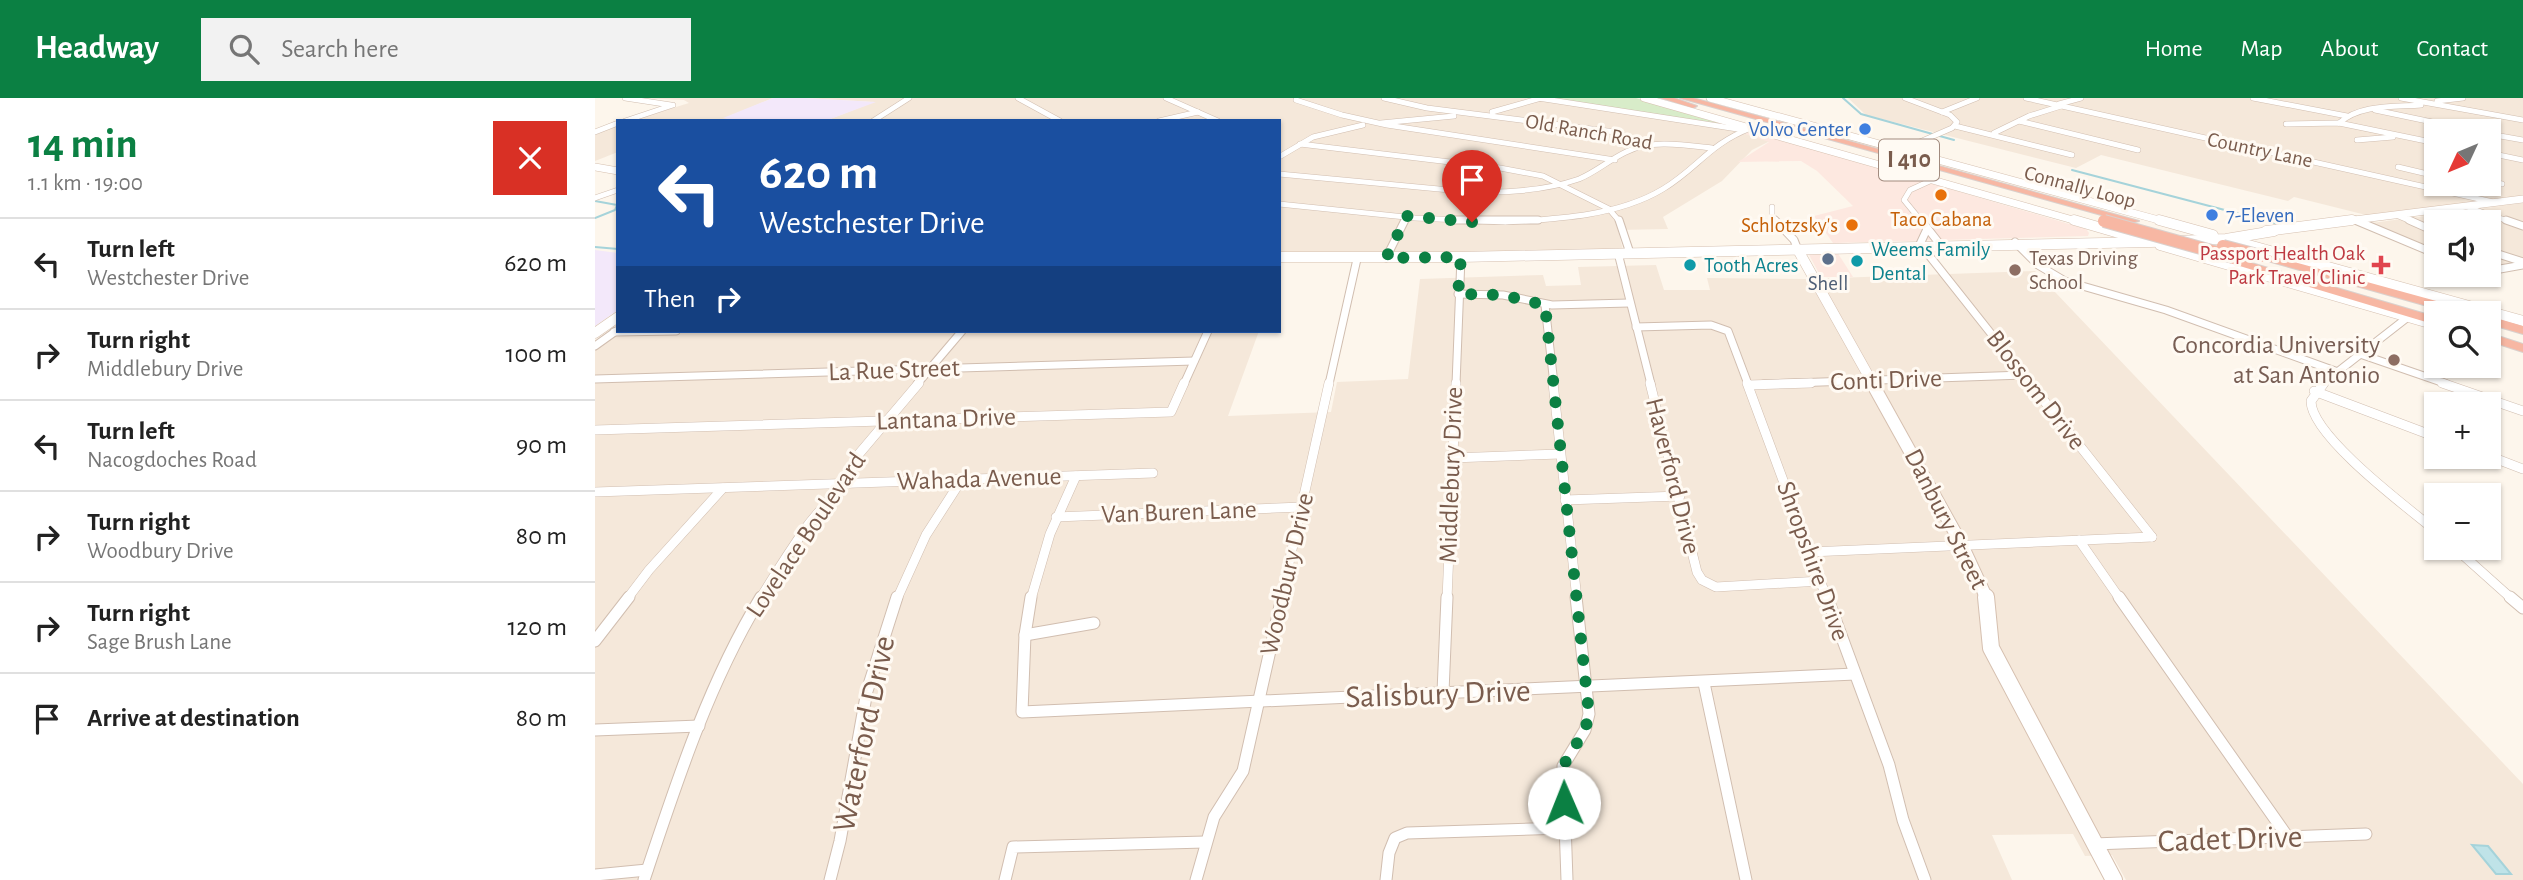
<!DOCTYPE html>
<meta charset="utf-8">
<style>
body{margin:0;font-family:"Alegreya Sans",sans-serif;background:#f2f2f2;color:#222;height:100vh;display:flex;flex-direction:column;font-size:26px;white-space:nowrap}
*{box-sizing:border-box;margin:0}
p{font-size:23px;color:#767676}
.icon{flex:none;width:38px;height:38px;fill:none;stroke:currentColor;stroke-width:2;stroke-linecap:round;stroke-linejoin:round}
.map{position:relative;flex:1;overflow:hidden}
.panel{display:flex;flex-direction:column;background:#fff;width:595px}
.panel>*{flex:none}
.top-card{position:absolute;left:21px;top:21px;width:665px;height:214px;border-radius:0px;box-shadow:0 2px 5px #0004;background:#1a4fa0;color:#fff;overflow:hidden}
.needle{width:46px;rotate:226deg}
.fabs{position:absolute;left:1829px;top:21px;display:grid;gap:14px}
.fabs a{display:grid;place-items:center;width:77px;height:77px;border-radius:0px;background:#fff;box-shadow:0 2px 5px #0004;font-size:35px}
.pin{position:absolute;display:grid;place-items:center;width:60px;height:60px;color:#fff;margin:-72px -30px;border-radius:50% 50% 50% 0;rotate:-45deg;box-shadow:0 0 7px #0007}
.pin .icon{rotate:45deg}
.me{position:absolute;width:77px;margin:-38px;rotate:359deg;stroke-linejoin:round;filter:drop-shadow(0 0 5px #0008)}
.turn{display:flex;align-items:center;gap:24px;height:147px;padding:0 28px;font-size:32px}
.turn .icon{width:91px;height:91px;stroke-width:2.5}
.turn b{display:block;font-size:49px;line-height:60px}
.then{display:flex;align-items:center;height:66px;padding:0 28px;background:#0003;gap:14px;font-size:26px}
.round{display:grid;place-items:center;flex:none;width:74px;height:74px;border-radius:0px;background:#f2f2f2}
.head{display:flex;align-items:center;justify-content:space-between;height:119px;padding:0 28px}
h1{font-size:42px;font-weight:600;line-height:52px;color:#0b8043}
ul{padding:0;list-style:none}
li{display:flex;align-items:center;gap:21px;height:91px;padding:0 28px;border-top:2px solid #e0e0e0}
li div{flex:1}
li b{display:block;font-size:26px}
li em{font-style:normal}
header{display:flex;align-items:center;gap:42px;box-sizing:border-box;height:98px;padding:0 35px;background:#0b8043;color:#fff}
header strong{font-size:33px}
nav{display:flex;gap:38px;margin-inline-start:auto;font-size:24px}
.search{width:490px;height:63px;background:#f2f2f2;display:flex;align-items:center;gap:18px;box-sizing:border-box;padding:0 24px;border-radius:0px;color:#767676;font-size:26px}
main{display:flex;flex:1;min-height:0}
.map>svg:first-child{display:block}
.residential{fill:#f5e8da;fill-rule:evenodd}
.commercial{fill:#fde8e0}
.education{fill:#f3e8fa}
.green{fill:#d8ecc9}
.water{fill:#bfe3e8;stroke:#a5d3da;stroke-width:2}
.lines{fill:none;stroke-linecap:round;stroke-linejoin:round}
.stream{stroke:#a5d3da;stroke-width:2}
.street-far3-casing{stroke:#d1beb0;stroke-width:6}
.street-far2-casing{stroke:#d1beb0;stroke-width:9}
.street-far1-casing{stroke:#d1beb0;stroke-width:10}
.street-casing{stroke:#d1beb0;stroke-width:13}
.secondary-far3-casing{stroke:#d6c0b0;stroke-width:8}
.secondary-far2-casing{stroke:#d6c0b0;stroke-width:11}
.secondary-far1-casing{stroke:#d6c0b0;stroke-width:14}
.secondary-casing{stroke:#d6c0b0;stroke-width:18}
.highway-casing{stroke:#dad1cd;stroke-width:2}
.street-far3{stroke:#fff;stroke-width:5}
.street-far2{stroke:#fff;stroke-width:7}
.street-far1{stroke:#fff;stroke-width:9}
.street{stroke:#fff;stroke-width:11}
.secondary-far3{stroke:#fff;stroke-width:7}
.secondary-far2{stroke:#fff;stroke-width:10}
.secondary-far1{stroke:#fff;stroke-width:12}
.secondary{stroke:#fff;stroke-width:16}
.highway{fill:#f7b7a3;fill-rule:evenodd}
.highway-bridge-far1-casing{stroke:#dad1cd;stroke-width:10;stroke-linecap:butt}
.highway-bridge-casing{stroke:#dad1cd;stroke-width:14;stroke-linecap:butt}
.highway-bridge-far1{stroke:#f7b7a3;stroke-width:9}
.highway-bridge{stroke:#f7b7a3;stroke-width:12}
.route{stroke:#0b8043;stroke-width:12;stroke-dasharray:0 21.6}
.shop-dot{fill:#3f7fe0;stroke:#fffaf3;stroke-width:2.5}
.food-dot{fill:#e8710a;stroke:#fffaf3;stroke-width:2.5}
.service-dot{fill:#5c6f8a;stroke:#fffaf3;stroke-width:2.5}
.culture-dot{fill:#0f9aa8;stroke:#fffaf3;stroke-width:2.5}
.health-dot{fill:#e0444e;stroke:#fffaf3;stroke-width:2.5}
.education-dot{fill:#8d6e63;stroke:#fffaf3;stroke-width:2.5}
.labels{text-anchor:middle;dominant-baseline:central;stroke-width:6;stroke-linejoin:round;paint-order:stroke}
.far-shop-label{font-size:21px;fill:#366cbe;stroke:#fffaf3;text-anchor:end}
.far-street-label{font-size:21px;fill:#7a5c4d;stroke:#fffaf3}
.far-food-label{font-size:21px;fill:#c56008;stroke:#fffaf3}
.far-culture-label{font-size:21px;fill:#0d838f;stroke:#fffaf3;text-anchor:start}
.far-health-label{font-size:21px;fill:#be3a42;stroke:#fffaf3;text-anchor:end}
.far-education-label{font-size:21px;fill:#785e54;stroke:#fffaf3;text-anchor:start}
.far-service-label{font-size:21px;fill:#4e5e75;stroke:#fffaf3}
.shield{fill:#fffaf3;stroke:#a28b7f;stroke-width:2}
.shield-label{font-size:24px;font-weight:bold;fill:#7a5c4d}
.education-label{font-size:26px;fill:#785e54;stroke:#fffaf3;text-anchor:end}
.street-label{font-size:26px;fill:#7a5c4d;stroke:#fffaf3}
.near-street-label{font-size:32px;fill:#7a5c4d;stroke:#fffaf3}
</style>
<header>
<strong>Headway</strong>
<div class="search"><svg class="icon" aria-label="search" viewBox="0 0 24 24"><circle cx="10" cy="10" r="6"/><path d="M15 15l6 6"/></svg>Search here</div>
<nav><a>Home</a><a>Map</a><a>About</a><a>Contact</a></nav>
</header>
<main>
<section class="panel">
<div class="head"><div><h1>14 min</h1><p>1.1 km · 19:00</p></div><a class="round" style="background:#d93025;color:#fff"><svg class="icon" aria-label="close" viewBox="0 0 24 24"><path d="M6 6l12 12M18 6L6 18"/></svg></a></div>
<ul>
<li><svg class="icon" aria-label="left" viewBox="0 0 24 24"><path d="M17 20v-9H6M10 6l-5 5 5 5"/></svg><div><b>Turn left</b><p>Westchester Drive</p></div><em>620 m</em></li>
<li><svg class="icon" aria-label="right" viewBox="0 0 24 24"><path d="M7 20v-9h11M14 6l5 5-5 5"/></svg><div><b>Turn right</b><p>Middlebury Drive</p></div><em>100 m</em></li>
<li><svg class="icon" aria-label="left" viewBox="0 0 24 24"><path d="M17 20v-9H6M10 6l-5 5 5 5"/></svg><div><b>Turn left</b><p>Nacogdoches Road</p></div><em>90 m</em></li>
<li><svg class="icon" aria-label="right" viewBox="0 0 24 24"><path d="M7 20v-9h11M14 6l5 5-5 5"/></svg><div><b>Turn right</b><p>Woodbury Drive</p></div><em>80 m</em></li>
<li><svg class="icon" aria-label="right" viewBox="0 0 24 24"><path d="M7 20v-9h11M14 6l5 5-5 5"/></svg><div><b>Turn right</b><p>Sage Brush Lane</p></div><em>120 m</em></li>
<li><svg class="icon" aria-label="arrive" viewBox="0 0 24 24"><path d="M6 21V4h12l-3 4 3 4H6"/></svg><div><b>Arrive at destination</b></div><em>80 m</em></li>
</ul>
</section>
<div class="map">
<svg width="1928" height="782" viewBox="0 0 1928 782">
<rect width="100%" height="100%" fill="#fdf6ec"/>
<g class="residential">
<path d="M43 0H178L130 20 144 22 141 23H36L94 5 89 2Z"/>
<path d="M210 0H953L1127 26 1175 43 1157 52 1127 83 1068 119 1073 131 1023 132 1028 152 850 157 684 155V23H230L279 4Z"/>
<path d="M1253 0H1928V98L1775 118 1699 99 1693 103 1506 57 1481 70 1271 17ZM1841 33H1894V86H1841Z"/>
<path d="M23 27V54L0 63V37Z"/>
<path d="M1928 105V165L1894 171V124H1841V155L1769 126Z"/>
<path d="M1061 167 1069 192H1115L1112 180 1212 181 1440 173 1928 686V782H1531L1517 757 1490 758 1478 736 1397 737 1417 782H0V244L23 227V233H664L633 318 736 314 742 284 813 281 825 181 948 177 951 188 986 187 983 169Z"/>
</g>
<g class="commercial">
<path d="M1158 33 1491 131 1494 135 1493 138 1238 145 1219 118 1258 108 1222 73 1206 63 1143 64 1174 44 1150 36Z"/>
<path d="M1242 154 1258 179H1226L1213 155Z"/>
</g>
<g class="education">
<path d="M178 0H210L281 4 230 23H141L128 20Z"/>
<path d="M0 152 23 155V212L0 228Z"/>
</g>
<path class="green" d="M953 0H1041L1127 26Z"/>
<path class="water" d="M1877 747 1893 748 1916 776H1901Z"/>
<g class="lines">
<g class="stream">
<path d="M1248 0 1266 16 1359 42"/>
<path d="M1477 72 1687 127"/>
<path d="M0 103 22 107 20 112 0 120"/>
<path d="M0 149 23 151"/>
</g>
<g class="street-far3-casing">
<g id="street-far3">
<path d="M30 0 76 7"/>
<path d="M423 0 465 23"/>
<path d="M571 0 623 23"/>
<path d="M789 0 832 10 1020 34 1055 48"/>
<path d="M943 0 1149 32"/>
<path d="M1431 0 1898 104"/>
<path d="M1658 0 1752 18"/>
<path d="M1806 0 1928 22"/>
<path d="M701 2 747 17 792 27 1020 62"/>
<path d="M1842 3 1868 0"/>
<path d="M1464 6 1486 0"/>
<path d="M1780 12 1880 33"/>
<path d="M897 14 946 0"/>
<path d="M1347 14 1382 0"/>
<path d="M30 23 78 7"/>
<path d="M278 23 314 0"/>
<path d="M564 23 603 14"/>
<path d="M1424 23 1543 52"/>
<path d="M786 25 859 18"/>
<path d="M1744 25C1765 6 1799 9 1826 7"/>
<path d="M1691 26 1744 25 1841 45"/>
<path d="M1360 28 1477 57"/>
<path d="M0 34 23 25"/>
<path d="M1399 35 1434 18 1466 8"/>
<path d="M1894 36 1928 42"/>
<path d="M1762 42 1798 39"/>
<path d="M705 46 905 70 948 78 1014 111 1025 124"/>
<path d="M1306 52 1357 30 1362 24 1355 17 1310 0"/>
<path d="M1894 55 1928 62"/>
<path d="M684 59 718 39 768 27"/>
<path d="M1803 69 1841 78"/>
<path d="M684 76 876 94C912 95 949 93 984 81 1001 74 1014 62 1031 54 1056 41 1090 47 1117 50"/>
<path d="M1894 83 1907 86"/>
<path d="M0 100 23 92"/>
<path d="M684 106 820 120 910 124"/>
<path d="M1869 108 1916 124"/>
<path d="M1177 109V119L1182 124"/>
<path d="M1801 117 1818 124"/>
<path d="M1759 122 1764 124"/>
<path d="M809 124 812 118"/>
<path d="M911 124C963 121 1023 118 1068 91 1103 70 1114 46 1156 30"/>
<path d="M1327 124 1309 102 1315 92 1337 82"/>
</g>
</g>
<g class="street-far2-casing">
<g id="street-far2">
<path d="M855 122H943"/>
<path d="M1024 122 1035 155"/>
<path d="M1180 122 1199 142 1203 152"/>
<path d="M1326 122 1344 145"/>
<path d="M1760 122 1841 156"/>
<path d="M1814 122 1841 134"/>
<path d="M1911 122 1928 128"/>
<path d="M1332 131 1325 146 1436 286"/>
<path d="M1420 144 1443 167 1470 183 1571 212 1743 274"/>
<path d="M1894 153 1928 164"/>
<path d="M1023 155 1056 286"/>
<path d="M791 160 810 122"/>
<path d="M1894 173 1928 167"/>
<path d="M863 196 908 197 957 207 1034 205"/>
<path d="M950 207 959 286"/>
<path d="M1041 229 1116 227 1133 233 1153 286"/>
<path d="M19 234 81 233"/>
<path d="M0 248 21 233"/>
<path d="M1765 256 1852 286"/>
<path d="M0 281 599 263"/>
<path d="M322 286 367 233"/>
<path d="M589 286 613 233"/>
<path d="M734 286 762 161"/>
<path d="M861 286 866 159"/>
<path d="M1168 286 1429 277"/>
<path d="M1727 286 1813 219"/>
</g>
</g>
<g class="street-far1-casing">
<g id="street-far1">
<path d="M958 285 982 501"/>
<path d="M1055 285 1102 474 1107 482 1121 489 1226 483"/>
<path d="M1152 285 1232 501"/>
<path d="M1435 285 1557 439"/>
<path d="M1729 285 1716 303C1716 338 1813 410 1841 433"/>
<path d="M1847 285 1928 313"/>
<path d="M1154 287 1216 285"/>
<path d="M1719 293 1841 339"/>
<path d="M0 332 576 314 589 285"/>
<path d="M1894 358 1928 371"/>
<path d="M857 360 965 356"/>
<path d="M0 394 558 375"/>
<path d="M970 402 1085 398"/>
<path d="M461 419 707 409"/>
<path d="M1484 442 1525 501"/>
<path d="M1860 450 1917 501"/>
<path d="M1215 454 1557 439"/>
<path d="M32 501 54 472 128 390"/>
<path d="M165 501C180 476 196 451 213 427 228 407 258 380 263 357L324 285"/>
<path d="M302 501 331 437 367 381"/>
<path d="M436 501 455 436 481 378"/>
<path d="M686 501 734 285"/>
<path d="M852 501 861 285"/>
</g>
</g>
<g class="street-casing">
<g id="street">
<path d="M436 499 430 537 427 614 1260 576"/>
<path d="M1232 499 1294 667 1308 722 1330 782"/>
<path d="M1524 499 1692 738"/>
<path d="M1915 499 1928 510"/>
<path d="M430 537 499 525"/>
<path d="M0 543 34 499"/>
<path d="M1109 585 1151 782"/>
<path d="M848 594 852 499"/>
<path d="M0 632 104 628"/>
<path d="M1499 746 1771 736"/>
<path d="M0 777 52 772"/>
<path d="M49 782C81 686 113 586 166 499"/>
<path d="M235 782 245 743 272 593 302 499"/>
<path d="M410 782 418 749 610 744"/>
<path d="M601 782 619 719 648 673 687 499"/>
<path d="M791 782 794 755 800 740 812 735 969 730"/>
<path d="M972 782 968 668 990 632 994 616 981 499"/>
</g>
</g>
<g class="secondary-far3-casing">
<g id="secondary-far3">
<path d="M1049 0 1485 124"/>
<path d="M1115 0 1571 124"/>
<path d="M0 69 23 73"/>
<path d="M1743 124 1928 101"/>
</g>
</g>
<g class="secondary-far2-casing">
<g id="secondary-far2">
<path d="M1479 122 1541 140"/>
<path d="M1564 122 1618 137"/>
<path d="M1671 133 1757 122"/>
<path d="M1639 143 1928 223"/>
<path d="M1565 147 1841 227"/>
<path d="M1203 152 1278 286"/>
<path d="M684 159H866L1556 144 1631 141 1679 133"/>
<path d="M0 235 23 219"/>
</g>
</g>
<g class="secondary-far1-casing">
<path id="secondary-far1" d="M1277 285 1367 447 1392 501"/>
</g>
<g class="secondary-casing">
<path id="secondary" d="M1391 499 1396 550 1519 782"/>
</g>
<g class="highway-casing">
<g id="highway">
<path d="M1066 0H1079L1102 8 1098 10Z"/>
<path d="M1085 0H1098L1544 123 1535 125Z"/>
<path d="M1666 155 1874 212 1876 215H1857L1662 160 1660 158Z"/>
<path d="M1628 159H1636L1841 219V227L1628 163Z"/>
<path d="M1894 218 1928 228V236L1894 226Z"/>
<path d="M1894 235 1928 246V254L1894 243Z"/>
</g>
</g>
<use href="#street-far3" class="street-far3"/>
<use href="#street-far2" class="street-far2"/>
<use href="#street-far1" class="street-far1"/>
<use href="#street" class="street"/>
<use href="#secondary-far3" class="secondary-far3"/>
<use href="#secondary-far2" class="secondary-far2"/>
<use href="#secondary-far1" class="secondary-far1"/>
<use href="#secondary" class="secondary"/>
<use href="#highway" class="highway"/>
<g class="highway-bridge-far1-casing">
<path id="highway-bridge-far1" d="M1509 123 1513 124"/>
</g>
<g class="highway-bridge-casing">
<g id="highway-bridge">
<path d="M1509 123 1638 159"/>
<path d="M1628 148 1666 158"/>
</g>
</g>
<use href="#highway-bridge-far1" class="highway-bridge-far1"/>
<use href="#highway-bridge" class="highway-bridge"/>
</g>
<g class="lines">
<path class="route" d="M877 124 812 118 791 160 866 159 863 196 908 197 950 207 994 616 990 632 968 668 969 705"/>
</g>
<g class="shop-dot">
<circle cx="1270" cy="31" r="7"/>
<circle cx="1617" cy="117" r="7"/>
</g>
<g class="food-dot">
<circle cx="1346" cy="97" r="7"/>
<circle cx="1257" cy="127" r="7"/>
</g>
<circle class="service-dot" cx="1233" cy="161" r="7"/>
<g class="culture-dot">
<circle cx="1262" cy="163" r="7"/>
<circle cx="1095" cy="167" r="7"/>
</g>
<path class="health-dot" d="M1782.5 156.5h7v7h7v7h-7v7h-7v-7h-7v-7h7z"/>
<g class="education-dot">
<circle cx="1420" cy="172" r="7"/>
<circle cx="1799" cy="262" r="7"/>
</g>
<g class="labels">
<g class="far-shop-label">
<text x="1256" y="31">Volvo Center</text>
<text x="1631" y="117" text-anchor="start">7-Eleven</text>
</g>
<g class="far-street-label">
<text transform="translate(994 34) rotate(10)">Old Ranch Road</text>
<text transform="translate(1665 52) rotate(12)">Country Lane</text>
<text transform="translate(1485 89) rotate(15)">Connally Loop</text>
</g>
<g class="far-food-label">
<text x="1346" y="121">Taco Cabana</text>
<text x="1243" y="127" text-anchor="end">Schlotzsky's</text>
</g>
<g class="far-culture-label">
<text x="1276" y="151">Weems Family<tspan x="1276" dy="24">Dental</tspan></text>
<text x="1109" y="167">Tooth Acres</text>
</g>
<g class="far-health-label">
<text x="1770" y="155">Passport Health Oak<tspan x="1770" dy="24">Park Travel Clinic</tspan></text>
</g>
<g class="far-education-label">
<text x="1434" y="160">Texas Driving<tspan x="1434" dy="24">School</tspan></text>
</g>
<g class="far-service-label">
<text x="1233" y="185">Shell</text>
</g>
<rect class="shield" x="1284" y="41.5" width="60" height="41" rx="5"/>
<g class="shield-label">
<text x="1314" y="62">I 410</text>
</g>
<g class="education-label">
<text x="1785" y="247">Concordia University<tspan x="1785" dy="30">at San Antonio</tspan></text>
</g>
<g class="street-label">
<text transform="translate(299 272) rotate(-2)">La Rue Street</text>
<text transform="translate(1291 282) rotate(-2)">Conti Drive</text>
<text transform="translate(1441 292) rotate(52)">Blossom Drive</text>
<text transform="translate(351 321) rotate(-2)">Lantana Drive</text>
<text transform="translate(856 377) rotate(-88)">Middlebury Drive</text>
<text transform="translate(1078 378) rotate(76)">Haverford Drive</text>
<text transform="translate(384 381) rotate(-2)">Wahada Avenue</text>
<text transform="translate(584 414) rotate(-2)">Van Buren Lane</text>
<text transform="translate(1351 421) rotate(63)">Danbury Street</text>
<text transform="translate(211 437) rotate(-56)">Lovelace Boulevard</text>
<text transform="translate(1218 463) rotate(70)">Shropshire Drive</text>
<text transform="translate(692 476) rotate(-77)">Woodbury Drive</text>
</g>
<g class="near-street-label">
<text transform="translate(843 596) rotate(-2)">Salisbury Drive</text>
<text transform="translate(269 636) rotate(-78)">Waterford Drive</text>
<text transform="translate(1635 741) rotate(-2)">Cadet Drive</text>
</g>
</g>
</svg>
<div class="fabs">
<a><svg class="needle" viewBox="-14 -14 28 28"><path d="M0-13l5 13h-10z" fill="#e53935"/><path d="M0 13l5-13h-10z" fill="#767676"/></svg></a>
<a><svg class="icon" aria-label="sound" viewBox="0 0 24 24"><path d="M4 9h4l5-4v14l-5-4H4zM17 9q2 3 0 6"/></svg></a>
<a><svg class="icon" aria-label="search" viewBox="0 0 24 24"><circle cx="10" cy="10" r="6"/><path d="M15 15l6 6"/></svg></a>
<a>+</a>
<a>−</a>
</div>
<div class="pin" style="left:877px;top:124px;background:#d93025"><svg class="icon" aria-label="arrive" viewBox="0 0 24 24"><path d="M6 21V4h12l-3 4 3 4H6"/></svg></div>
<svg class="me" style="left:969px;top:705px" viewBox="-20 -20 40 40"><circle r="19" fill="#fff"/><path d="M0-13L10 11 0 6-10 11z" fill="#0b8043"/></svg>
<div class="top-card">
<div class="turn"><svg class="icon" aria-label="left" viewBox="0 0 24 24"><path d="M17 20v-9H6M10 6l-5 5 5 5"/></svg><div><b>620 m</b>Westchester Drive</div></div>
<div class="then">Then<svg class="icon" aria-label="right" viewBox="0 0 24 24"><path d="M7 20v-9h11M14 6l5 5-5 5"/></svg></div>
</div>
</div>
</main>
